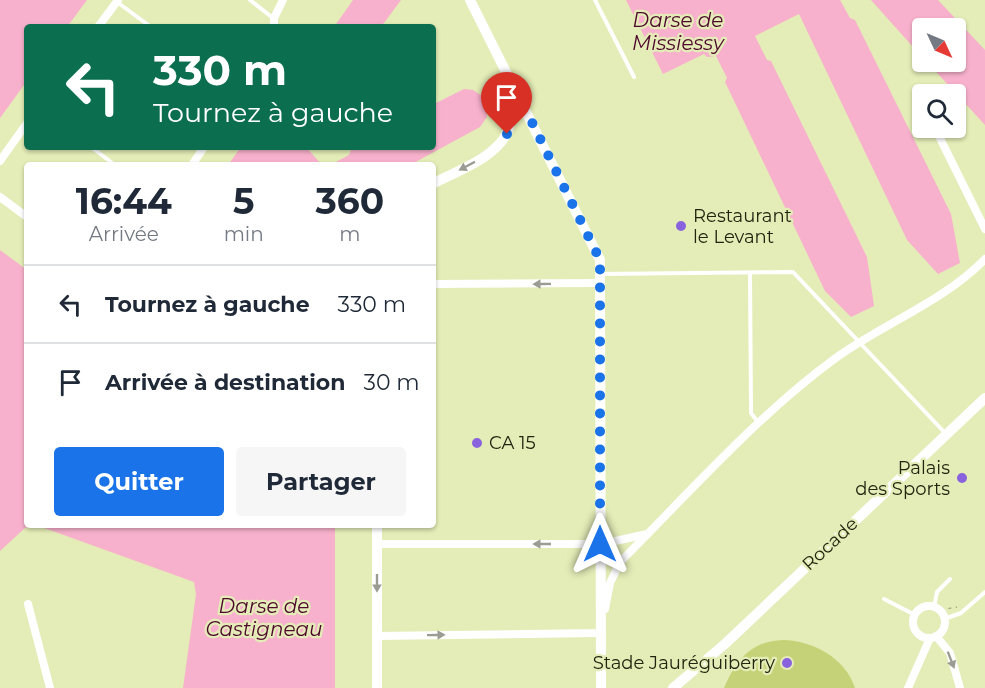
<!DOCTYPE html>
<html lang="fr">
<meta charset="utf-8">
<style>
body{margin:0;font-family:Montserrat,sans-serif;background:#f6f6f7;color:#1f2937;height:100vh;display:flex;flex-direction:column;font-size:22px;white-space:nowrap}
*{box-sizing:border-box;margin:0}
p{font-size:20px;color:#747a83}
.icon{flex:none;width:33px;height:33px;fill:none;stroke:currentColor;stroke-width:2;stroke-linecap:round;stroke-linejoin:round}
.map{position:relative;flex:1;overflow:hidden}
.panel{position:absolute;left:24px;top:162px;width:412px;height:366px;display:flex;flex-direction:column;background:#fff;border-radius:6px;box-shadow:0 2px 4px #0004}
.panel>*{flex:none}
.top-card{position:absolute;left:24px;top:24px;width:412px;height:126px;border-radius:6px;box-shadow:0 2px 4px #0004;background:#0b6e4f;color:#fff;overflow:hidden}
.needle{width:39px;rotate:134deg}
.buttons{position:absolute;left:912px;top:18px;display:grid;gap:12px}
.buttons a{display:grid;place-items:center;width:54px;height:54px;border-radius:6px;background:#fff;box-shadow:0 2px 4px #0004;font-size:30px}
.pin{position:absolute;display:grid;place-items:center;width:51px;height:51px;color:#fff;margin:-62px -26px;border-radius:50% 50% 50% 0;rotate:-45deg;box-shadow:0 0 6px #0007}
.pin .icon{rotate:45deg}
.me{position:absolute;width:66px;margin:-33px;rotate:0deg;stroke-linejoin:round;filter:drop-shadow(0 0 4px #0008)}
.turn{display:flex;align-items:center;gap:21px;height:126px;padding:0 30px;font-size:27px}
.turn .icon{width:78px;height:78px;stroke-width:2.5}
.turn b{display:block;font-size:42px;line-height:51px}
.eta{display:flex;justify-content:space-evenly;align-items:center;height:102px;text-align:center}
.eta b{font-size:36px;font-weight:700;line-height:42px}
.primary-button{display:flex;gap:12px;margin-top:auto;padding:12px 30px}
.primary-button a{flex:1;height:69px;border-radius:6px;background:#1a73e8;color:#fff;font-size:24px;font-weight:700;line-height:69px;text-align:center}
.primary-button a+a{background:#f6f6f7;color:#1f2937}
ul{padding:0;list-style:none}
li{display:flex;align-items:center;gap:18px;height:78px;padding:0 30px;border-top:2px solid #e0e1e3}
li div{flex:1}
li b{display:block;font-size:22px}
li em{font-style:normal}
.map>svg:first-child{display:block}
.green{fill:#c6d277}
.water{fill:#f8b1cc}
.lines{fill:none;stroke-linecap:round;stroke-linejoin:round}
.path{stroke:#a7ae83;stroke-width:1.5;stroke-dasharray:3 4.5;stroke-linecap:butt}
.lane{stroke:#fff;stroke-width:4}
.street{stroke:#fff;stroke-width:8}
.secondary{stroke:#fff;stroke-width:10}
.oneway{fill:#9b9c93}
.route{stroke:#1a73e8;stroke-width:10;stroke-dasharray:0 18}
.poi-dot{fill:#8963dd;stroke:#e4ecb7;stroke-width:2}
.labels{text-anchor:middle;dominant-baseline:central;stroke-width:4.5;stroke-linejoin:round;paint-order:stroke}
.poi-label{font-size:18px;fill:#21240f;stroke:#e4ecb7;text-anchor:start}
.street-label{font-size:18px;fill:#21240f;stroke:#e4ecb7}
.water-label{font-size:20px;font-style:italic;fill:#4e062c;stroke:#e4ecb7}
</style>
<div class="map">
<svg width="985" height="688" viewBox="0 0 985 688">
<rect width="100%" height="100%" fill="#e4ecb7"/>
<path class="green" d="M783 640C814 641 845 658 855 688H724C736 660 751 641 783 640Z"/>
<g class="water">
<path d="M0 0H87L67 27H27V81L0 118Z"/>
<path d="M353 0H401L381 27H334Z"/>
<path d="M626 0H840L850 18 855 20 951 214 960 263 938 274 907 240 799 14 755 36 767 60 771 61 867 257 874 306 851 317 825 291 725 82 727 78 716 56 707 57 704 54 663 74Z"/>
<path d="M871 0H938L985 50V125L927 62H956V28H922V57Z"/>
<path d="M464 89 473 90 485 98 487 117 480 127 410 165H330L349 155 351 150 356 147H434V104Z"/>
<path d="M241 147H306L322 165H228Z"/>
<path d="M0 250 27 270V525H33L25 528 0 551Z"/>
<path d="M36 525H335V688H183L196 594 194 582Z"/>
</g>
<g class="lines">
<path class="path" d="M941 610 957 607"/>
<g class="lane">
<path d="M250 0 273 18"/>
<path d="M595 0 634 77"/>
<path d="M117 2 151 27"/>
<path d="M91 147 115 165"/>
<path d="M750 273 751 413 758 422"/>
<path d="M600 274 793 272 946 434"/>
<path d="M884 599 915 615"/>
<path d="M934 607 937 592 950 579"/>
<path d="M944 619 961 613 985 592"/>
</g>
<g class="street">
<path d="M98 27 118 0"/>
<path d="M274 27V18L283 0"/>
<path d="M935 128 985 229"/>
<path d="M0 161 27 123"/>
<path d="M192 165 204 147"/>
<path d="M0 197 27 217"/>
<path d="M434 284 601 283"/>
<path d="M377 544H602L647 534"/>
<path d="M28 604 50 688"/>
<circle cx="929" cy="622" r="16"/>
<path d="M605 609 610 583 620 562C687 495 757 416 833 360 882 324 942 303 985 259"/>
<path d="M377 636 600 633 601 629"/>
<path d="M936 636 950 653 960 688"/>
<path d="M908 688 930 638"/>
</g>
<g class="secondary">
<path d="M470 0 600 260 601 688"/>
<path d="M434 183C457 171 495 158 507 133 513 120 512 100 514 86"/>
<path d="M377 525V688"/>
<path d="M673 688 726 643 985 398"/>
</g>
</g>
<defs><path id="oneway-solid" d="M-6-.8H1V-3.2L6.5 0L1 3.2V.8H-6Z" transform="scale(1.5)"/></defs>
<g class="oneway">
<use href="#oneway-solid" transform="translate(467 166) rotate(152)"/>
<use href="#oneway-solid" transform="translate(542 284) rotate(179)"/>
<use href="#oneway-solid" transform="translate(542 544) rotate(180)"/>
<use href="#oneway-solid" transform="translate(377 583) rotate(90)"/>
<use href="#oneway-solid" transform="translate(436 635) rotate(-1)"/>
<use href="#oneway-solid" transform="translate(951 660) rotate(69)"/>
</g>
<g class="lines">
<path class="route" d="M507 134 514 86 600 260V544"/>
</g>
<g class="poi-dot">
<circle cx="681" cy="226" r="6"/>
<circle cx="477" cy="443" r="6"/>
<circle cx="962" cy="478" r="6"/>
<circle cx="787" cy="663" r="6"/>
</g>
<g class="labels">
<g class="poi-label">
<text x="693" y="216">Restaurant<tspan x="693" dy="21">le Levant</tspan></text>
<text x="489" y="443">CA 15</text>
<text x="950" y="468" text-anchor="end">Palais<tspan x="950" dy="21">des Sports</tspan></text>
<text x="775" y="663" text-anchor="end">Stade Jauréguiberry</text>
</g>
<g class="street-label">
<text transform="translate(830 544) rotate(-43)">Rocade</text>
</g>
<g class="water-label">
<text x="678" y="20">Darse de<tspan x="678" dy="23">Missiessy</tspan></text>
<text x="264" y="606">Darse de<tspan x="264" dy="23">Castigneau</tspan></text>
</g>
</g>
</svg>
<div class="buttons">
<a><svg class="needle" viewBox="-14 -14 28 28"><path d="M0-13l5 13h-10z" fill="#e53935"/><path d="M0 13l5-13h-10z" fill="#747a83"/></svg></a>
<a><svg class="icon" aria-label="search" viewBox="0 0 24 24"><circle cx="10" cy="10" r="6"/><path d="M15 15l6 6"/></svg></a>
</div>
<div class="pin" style="left:507px;top:134px;background:#d93025"><svg class="icon" aria-label="arrive" viewBox="0 0 24 24"><path d="M6 21V4h12l-3 4 3 4H6"/></svg></div>
<svg class="me" style="left:600px;top:544px" viewBox="-20 -20 40 40"><path d="M0-17L14 15 0 8-14 15z" fill="#1a73e8" stroke="#fff" stroke-width="4"/></svg>
<div class="top-card">
<div class="turn"><svg class="icon" aria-label="left" viewBox="0 0 24 24"><path d="M17 20v-9H6M10 6l-5 5 5 5"/></svg><div><b>330 m</b>Tournez à gauche</div></div>
</div>
<section class="panel">
<div class="eta">
<div><b>16:44</b><p>Arrivée</p></div>
<div><b>5</b><p>min</p></div>
<div><b>360</b><p>m</p></div>
</div>
<ul>
<li><svg class="icon" aria-label="left" viewBox="0 0 24 24"><path d="M17 20v-9H6M10 6l-5 5 5 5"/></svg><div><b>Tournez à gauche</b></div><em>330 m</em></li>
<li><svg class="icon" aria-label="arrive" viewBox="0 0 24 24"><path d="M6 21V4h12l-3 4 3 4H6"/></svg><div><b>Arrivée à destination</b></div><em>30 m</em></li>
</ul>
<div class="primary-button"><a>Quitter</a><a>Partager</a></div>
</section>
</div>
